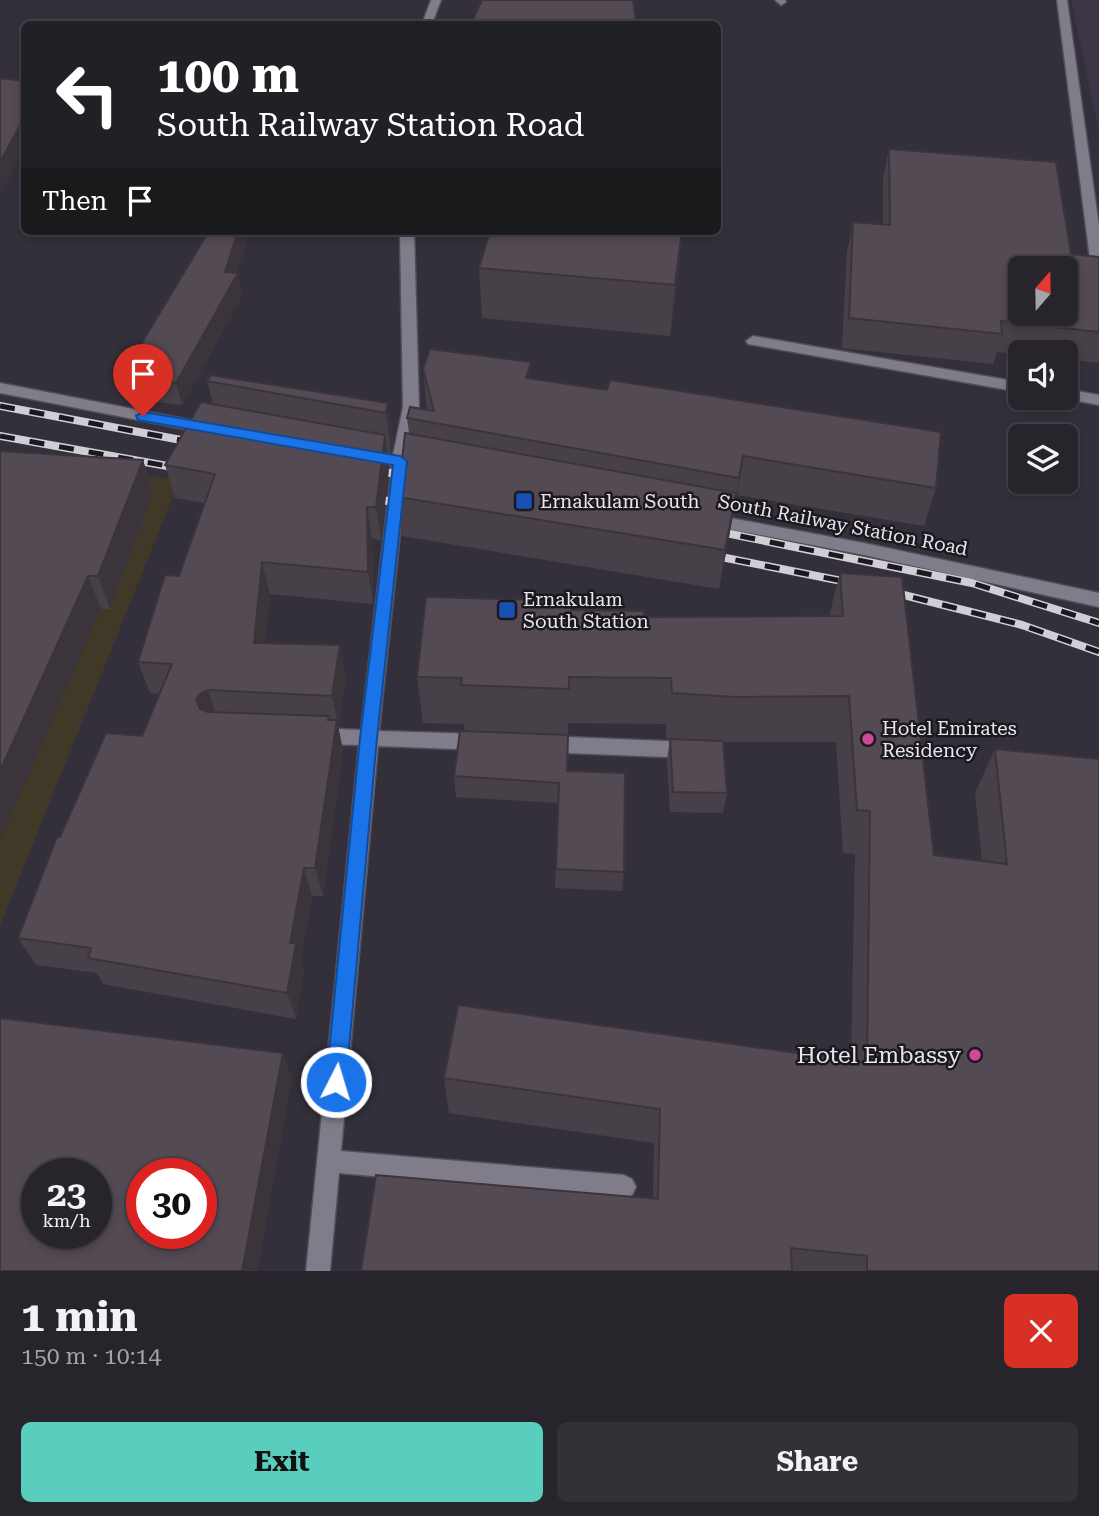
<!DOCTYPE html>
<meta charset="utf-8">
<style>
body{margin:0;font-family:"Roboto Serif",serif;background:#333038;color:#f1f3f6;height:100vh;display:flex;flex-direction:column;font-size:26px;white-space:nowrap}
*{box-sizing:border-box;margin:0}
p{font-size:23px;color:#a4a4a9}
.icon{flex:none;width:38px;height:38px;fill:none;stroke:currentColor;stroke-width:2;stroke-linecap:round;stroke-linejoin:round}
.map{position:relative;height:1271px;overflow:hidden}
.sheet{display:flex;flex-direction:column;background:#27242c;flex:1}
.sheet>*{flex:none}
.guide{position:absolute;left:21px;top:21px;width:700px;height:214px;border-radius:10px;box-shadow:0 4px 10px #0003,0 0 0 2px #434148;background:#202124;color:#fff;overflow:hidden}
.needle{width:46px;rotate:20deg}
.fabs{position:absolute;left:1008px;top:256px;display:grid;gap:14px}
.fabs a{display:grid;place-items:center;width:70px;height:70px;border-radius:10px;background:#27242c;box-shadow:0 4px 10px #0003,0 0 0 2px #434148;font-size:35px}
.speed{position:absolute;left:21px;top:1158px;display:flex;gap:14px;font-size:35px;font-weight:700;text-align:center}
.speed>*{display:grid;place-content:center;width:91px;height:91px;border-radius:50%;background:#27242c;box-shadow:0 4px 10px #0003,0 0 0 2px #434148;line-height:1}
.speed small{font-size:18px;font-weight:400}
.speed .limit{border:10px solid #d22;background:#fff;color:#111}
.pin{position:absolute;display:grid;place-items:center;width:60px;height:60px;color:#fff;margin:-72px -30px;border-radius:50% 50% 50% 0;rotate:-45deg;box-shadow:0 0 7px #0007}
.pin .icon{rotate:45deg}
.me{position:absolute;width:77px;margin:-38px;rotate:5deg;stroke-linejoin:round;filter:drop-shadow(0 0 5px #0008)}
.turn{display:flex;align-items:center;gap:24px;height:147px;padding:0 21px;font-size:32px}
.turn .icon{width:91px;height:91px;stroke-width:2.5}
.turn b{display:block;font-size:49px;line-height:60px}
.then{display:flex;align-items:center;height:66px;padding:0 21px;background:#0003;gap:14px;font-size:26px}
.round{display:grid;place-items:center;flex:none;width:74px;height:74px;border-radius:10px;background:#333038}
.headline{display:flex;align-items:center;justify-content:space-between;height:119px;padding:0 21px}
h1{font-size:42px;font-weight:700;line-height:52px}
.button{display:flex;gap:14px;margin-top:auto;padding:14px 21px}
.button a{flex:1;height:80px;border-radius:10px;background:#59cebe;color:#111;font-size:28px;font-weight:700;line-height:80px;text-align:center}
.button a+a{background:#333038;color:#f1f3f6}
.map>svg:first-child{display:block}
.built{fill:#3c3647}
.education{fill:#413928}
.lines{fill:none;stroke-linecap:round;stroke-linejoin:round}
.minor-casing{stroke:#514d57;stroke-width:3}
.minor{fill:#807c89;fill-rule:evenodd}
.rail-casing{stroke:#d1ced6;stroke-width:8}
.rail{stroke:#1b191e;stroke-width:5;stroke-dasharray:15;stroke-linecap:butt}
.wall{fill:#484048}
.shaded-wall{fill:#3b343b}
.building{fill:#544a54;stroke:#3b343b;stroke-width:2;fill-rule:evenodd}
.route{fill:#1a73e8;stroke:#114b97;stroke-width:2}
.transit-dot{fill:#1a4fb4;stroke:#1b191e;stroke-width:2.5}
.hotel-dot{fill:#d1479c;stroke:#1b191e;stroke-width:2.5}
.labels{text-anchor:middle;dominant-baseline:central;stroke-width:5;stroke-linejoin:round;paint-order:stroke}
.poi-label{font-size:19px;fill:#e8e5ed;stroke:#1b191e;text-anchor:start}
.street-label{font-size:19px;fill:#e8e5ed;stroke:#1b191e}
.near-poi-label{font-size:23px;fill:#e8e5ed;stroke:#1b191e;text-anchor:end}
</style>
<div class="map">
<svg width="1099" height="1271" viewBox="0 0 1099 1271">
<rect width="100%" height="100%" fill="#34303b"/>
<path class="built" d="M1071 0H1099V131Z"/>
<path class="education" d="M0 461 180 479 0 926Z"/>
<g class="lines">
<g class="minor-casing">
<g id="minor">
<path d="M431 0H441L432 24H422Z"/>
<path d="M775 0H785L786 2 781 5Z"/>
<path d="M1057 0H1067L1099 226V279L1092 275Z"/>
<path d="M400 231H414L419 407 408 458 429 462 431 466 423 472 407 468 379 731 480 734 487 737 489 742 487 747 480 750 378 746 341 1151 624 1175 632 1179 636 1187 632 1195 624 1199 339 1173 330 1271H306L359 745 316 744 309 741 307 736 309 731 316 728 361 730 392 466 359 459 357 455 365 450 393 455 403 407Z"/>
<path d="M753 336 1020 382V392L748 344 746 341Z"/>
<path d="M0 383 210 424 218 429 210 434 0 393Z"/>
<path d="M1066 389 1099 395V405L1061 398 1066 397Z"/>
<path d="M709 514 864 543 1099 593V607L864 555 703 524 701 520 703 516Z"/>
<path d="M543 736 690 742 697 745 699 750 697 755 690 758 543 752 536 749 534 744 536 739Z"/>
</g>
</g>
<use href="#minor" class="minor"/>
<g class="rail-casing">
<g id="rail">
<path d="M0 406 197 443"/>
<path d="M0 436 184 469"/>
<path d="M370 470 419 477"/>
<path d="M367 498 416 505"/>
<path d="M711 530 972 583 1099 623"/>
<path d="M706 554 857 584"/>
<path d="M884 590 1022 625 1099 652"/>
</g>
</g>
<use href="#rail" class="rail"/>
</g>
<g class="wall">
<path d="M889 149 1071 254 1099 257V360L1098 363 1066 359V352H1020V354L997 352 993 364 842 348 847 252 853 222 883 225V178Z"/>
<path d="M157 231H250L236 273 242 296 182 405 129 398 122 376 206 236 158 234Z"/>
<path d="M680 264 670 336 482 318 479 268Z"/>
<path d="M531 362V379L936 488 924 526 737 495 719 589 402 536 398 497 409 433 407 418 427 409 423 369Z"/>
<path d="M207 381 388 403 393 442 391 453 387 452 389 468 381 540 372 539 373 604 270 594 265 644 346 677 338 726 343 751 323 896H312L301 959 304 970 296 1019 103 984 97 973 36 965 18 938 60 837 142 736 159 694 150 693 138 662 179 576 204 503 175 498 165 465 213 404Z"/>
<path d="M0 451 143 460 153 494 110 609H101Z"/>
<path d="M840 573 934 855 982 861 975 793 995 749 1099 1271H361L653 1198 654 1143 449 1113 444 1078 851 1061 855 854 843 853 836 742H723L727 793 723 813 670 812 667 760 670 739 692 740 666 738V724L568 723V735L465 731 464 724 423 723 417 677 571 610 644 617 829 616Z"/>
<path d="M567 771 624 872 622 891 555 888 558 803 456 797 454 776Z"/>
</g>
<g class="shaded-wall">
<path d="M24 118V150L0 195V162Z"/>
<path d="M238 231H250L234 279 238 273 242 296 182 405 176 383Z"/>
<path d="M682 231 680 264 670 336 675 285Z"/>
<path d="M531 362V400L526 378Z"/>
<path d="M388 403 393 442 391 453 386 413Z"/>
<path d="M385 435 389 468 381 540 376 507Z"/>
<path d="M743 456 737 495 733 516 739 478Z"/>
<path d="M143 460 153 494 110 609 98 576Z"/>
<path d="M736 493 730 532 719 589 725 550Z"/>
<path d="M367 507 372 539 373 604 368 572Z"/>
<path d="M262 562 270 594 262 675 254 643Z"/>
<path d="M88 576 101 609 0 841V771Z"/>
<path d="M340 645 346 677 339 726 332 696Z"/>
<path d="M208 690 218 721 207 731 196 700 200 694Z"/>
<path d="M329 716 334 740 337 720 343 751 323 896 315 868Z"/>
<path d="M304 868 312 896 301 959 304 970 296 1019 287 993 290 943Z"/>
<path d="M283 1053 292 1078 258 1271H242Z"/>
</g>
<g class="building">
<path d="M482 0H633L636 22 634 24H471Z"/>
<path d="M0 78 24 81V118L0 162Z"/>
<path d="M889 149 1056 162 1071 254 1099 257V332L1001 321 1002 334 849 318 853 222 890 225ZM1020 268H1066V313H1020Z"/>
<path d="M209 231H238L225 272 238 273 176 383 122 376Z"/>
<path d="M490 231H682L675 285 479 268Z"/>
<path d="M430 349 531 362 526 378 607 390 610 380 941 432 936 488 743 456 739 478 407 418 410 407 434 411 423 369Z"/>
<path d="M211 375 388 403 386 413 207 381Z"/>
<path d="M201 402 385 435 376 507H367L368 572 262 562 254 643 340 645 332 696 208 690 200 694 196 700 200 709 208 712 329 716 328 720H337L315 868H304L290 943H296L287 993 88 958 91 948 18 938 57 837H60L106 733 142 736 172 664 138 662 165 575 179 576 215 474 165 465Z"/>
<path d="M405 433 736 493 725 550 398 497Z"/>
<path d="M0 451 143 460 98 576H88L0 771Z"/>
<path d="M840 573 902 577 934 855 1007 864 995 749 1099 759V1271H867V1256L791 1248 792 1271H361L376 1175 658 1199 660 1109 444 1078 458 1005 867 1063 870 811 857 810 849 696 735 697 672 693 671 678 569 677V689L461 685 462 678 417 677 426 597 571 601V610L644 611V617L843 616Z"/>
<path d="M460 731 568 735 567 771 625 773 624 872 556 869 559 783 454 776Z"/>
<path d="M670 739 723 741 727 793 673 792Z"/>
<path d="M0 1018 283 1053 242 1271H0ZM37 1174H96V1234H37ZM142 1174H201V1234H142Z"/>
</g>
<path class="route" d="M143 412 400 456 407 461 377 738 346 1082 343 1088 336 1091 329 1088 326 1082 360 738 393 465 138 420 136 416Z"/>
<g class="transit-dot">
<rect x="515" y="492" width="18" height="18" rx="3.5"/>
<rect x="498" y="601" width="18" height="18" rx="3.5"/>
</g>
<g class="hotel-dot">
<circle cx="868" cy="739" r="7"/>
<circle cx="975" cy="1055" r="7"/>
</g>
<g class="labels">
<g class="poi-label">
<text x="540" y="501">Ernakulam South</text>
<text x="523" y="599">Ernakulam<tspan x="523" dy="22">South Station</tspan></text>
<text x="882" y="728">Hotel Emirates<tspan x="882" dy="22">Residency</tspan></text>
</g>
<g class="street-label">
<text transform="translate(843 525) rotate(11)">South Railway Station Road</text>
</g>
<g class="near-poi-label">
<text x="961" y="1055">Hotel Embassy</text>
</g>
</g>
</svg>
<div class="fabs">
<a><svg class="needle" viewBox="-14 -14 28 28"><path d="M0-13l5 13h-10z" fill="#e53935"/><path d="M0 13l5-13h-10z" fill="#a4a4a9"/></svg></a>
<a><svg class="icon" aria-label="sound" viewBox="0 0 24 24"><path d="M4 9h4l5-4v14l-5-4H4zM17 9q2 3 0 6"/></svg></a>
<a><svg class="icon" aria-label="layers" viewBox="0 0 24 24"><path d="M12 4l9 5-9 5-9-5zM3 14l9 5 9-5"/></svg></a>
</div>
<div class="speed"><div>23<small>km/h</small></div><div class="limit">30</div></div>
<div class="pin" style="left:143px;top:416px;background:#d93025"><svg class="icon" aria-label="arrive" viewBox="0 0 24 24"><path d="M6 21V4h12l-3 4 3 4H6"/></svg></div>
<svg class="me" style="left:336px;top:1082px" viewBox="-20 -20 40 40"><circle r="17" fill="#1a73e8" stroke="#fff" stroke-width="3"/><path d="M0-11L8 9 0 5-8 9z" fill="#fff"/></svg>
<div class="guide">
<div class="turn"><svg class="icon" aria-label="left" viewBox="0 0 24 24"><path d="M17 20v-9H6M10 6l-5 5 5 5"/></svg><div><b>100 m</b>South Railway Station Road</div></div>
<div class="then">Then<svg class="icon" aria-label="arrive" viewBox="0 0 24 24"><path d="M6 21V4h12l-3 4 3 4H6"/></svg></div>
</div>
</div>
<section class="sheet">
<div class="headline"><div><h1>1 min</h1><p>150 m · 10:14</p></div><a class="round" style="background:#d93025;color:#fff"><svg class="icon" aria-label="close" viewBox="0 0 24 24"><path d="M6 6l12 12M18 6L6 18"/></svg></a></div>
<div class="button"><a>Exit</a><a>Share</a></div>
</section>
